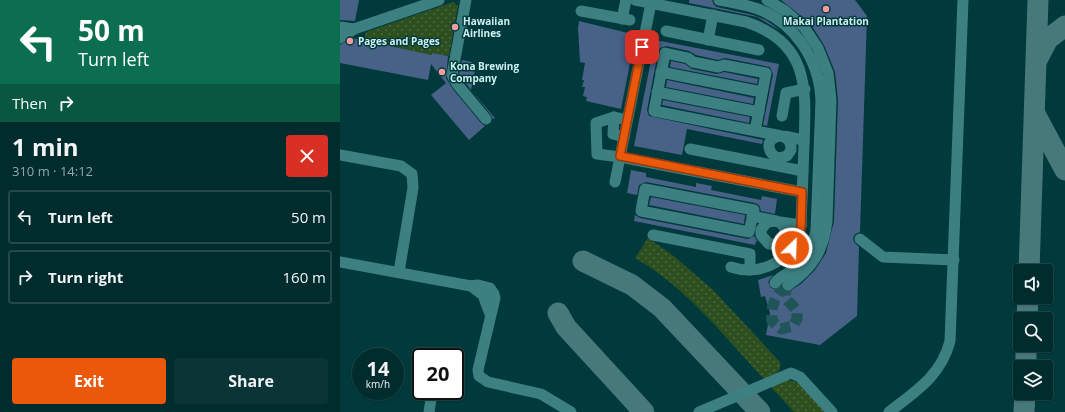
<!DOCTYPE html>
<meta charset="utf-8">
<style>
body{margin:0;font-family:"Open Sans",sans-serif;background:#0a3435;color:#f1f3f6;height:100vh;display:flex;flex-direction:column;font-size:15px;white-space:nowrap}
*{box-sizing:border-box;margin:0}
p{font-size:13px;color:#95a7aa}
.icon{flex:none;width:22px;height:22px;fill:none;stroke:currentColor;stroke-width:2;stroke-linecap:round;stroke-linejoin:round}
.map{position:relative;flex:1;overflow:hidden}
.side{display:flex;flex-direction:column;background:#002c2d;width:340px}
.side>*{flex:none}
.hud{background:#0b6e4f;color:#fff;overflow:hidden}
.fabs{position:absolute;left:673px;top:264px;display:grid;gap:8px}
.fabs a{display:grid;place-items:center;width:40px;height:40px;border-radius:4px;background:#002c2d;box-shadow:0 1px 3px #0004,0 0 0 1px #224849;font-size:20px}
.speed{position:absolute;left:12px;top:348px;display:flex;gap:8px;font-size:20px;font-weight:700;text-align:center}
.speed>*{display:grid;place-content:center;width:52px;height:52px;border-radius:50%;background:#002c2d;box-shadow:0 1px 3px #0004,0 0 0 1px #224849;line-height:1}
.speed small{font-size:10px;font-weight:400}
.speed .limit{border:2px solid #111;border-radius:6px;background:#fff;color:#111}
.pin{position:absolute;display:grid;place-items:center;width:34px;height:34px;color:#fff;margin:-17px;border-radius:8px;box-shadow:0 2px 6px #0006}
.me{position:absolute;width:44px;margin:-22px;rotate:24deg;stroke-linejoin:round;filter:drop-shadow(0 0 3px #0008)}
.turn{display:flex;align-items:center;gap:14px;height:84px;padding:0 12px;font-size:18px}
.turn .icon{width:52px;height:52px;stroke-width:2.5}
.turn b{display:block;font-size:28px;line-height:34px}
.then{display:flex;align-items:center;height:38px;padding:0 12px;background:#0003;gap:8px;font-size:15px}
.round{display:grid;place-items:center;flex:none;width:42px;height:42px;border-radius:4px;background:#0a3435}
.head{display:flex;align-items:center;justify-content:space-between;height:68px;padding:0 12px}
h1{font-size:24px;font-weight:700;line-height:30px}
.primary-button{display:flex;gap:8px;margin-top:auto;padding:8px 12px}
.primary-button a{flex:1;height:46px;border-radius:4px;background:#ea580c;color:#fff;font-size:16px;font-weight:700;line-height:46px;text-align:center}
.primary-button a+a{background:#0a3435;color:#f1f3f6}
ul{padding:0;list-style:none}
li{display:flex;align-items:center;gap:12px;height:54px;margin:0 8px 6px;padding:0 4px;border:2px solid #224849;border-radius:4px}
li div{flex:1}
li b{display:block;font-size:15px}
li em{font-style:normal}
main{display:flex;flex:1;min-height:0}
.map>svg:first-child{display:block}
.grass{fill:url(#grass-dots)}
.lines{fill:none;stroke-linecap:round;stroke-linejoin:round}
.taxiway{stroke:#47787a;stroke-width:21}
.building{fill:#486187}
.minor-tunnel{stroke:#1f5557;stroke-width:11;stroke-dasharray:11 5.5;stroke-linecap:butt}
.minor{stroke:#3c8082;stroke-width:11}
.route-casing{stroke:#983908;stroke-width:10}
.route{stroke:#ea580c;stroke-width:7}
.poi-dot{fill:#f59b9d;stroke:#003a3c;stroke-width:1.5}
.labels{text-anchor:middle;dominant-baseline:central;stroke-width:3;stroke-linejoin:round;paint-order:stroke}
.poi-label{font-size:10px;font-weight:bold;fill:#cff0f0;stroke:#003a3c;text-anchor:start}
</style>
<main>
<section class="side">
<div class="hud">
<div class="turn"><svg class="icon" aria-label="left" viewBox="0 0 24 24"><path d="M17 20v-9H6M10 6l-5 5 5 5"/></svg><div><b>50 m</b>Turn left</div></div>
<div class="then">Then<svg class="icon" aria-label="right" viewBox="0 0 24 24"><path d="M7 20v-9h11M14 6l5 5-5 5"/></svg></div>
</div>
<div class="head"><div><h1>1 min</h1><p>310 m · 14:12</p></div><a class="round" style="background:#d93025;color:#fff"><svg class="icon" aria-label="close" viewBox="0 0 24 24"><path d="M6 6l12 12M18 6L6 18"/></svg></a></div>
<ul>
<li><svg class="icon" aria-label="left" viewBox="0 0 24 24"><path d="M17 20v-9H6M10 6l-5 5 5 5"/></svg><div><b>Turn left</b></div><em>50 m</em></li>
<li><svg class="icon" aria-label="right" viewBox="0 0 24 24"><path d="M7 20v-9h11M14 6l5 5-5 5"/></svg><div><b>Turn right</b></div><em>160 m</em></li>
</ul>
<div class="primary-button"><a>Exit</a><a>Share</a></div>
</section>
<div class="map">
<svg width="725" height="412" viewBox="0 0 725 412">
<defs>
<pattern id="grass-dots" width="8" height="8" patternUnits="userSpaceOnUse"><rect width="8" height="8" fill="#2d4f20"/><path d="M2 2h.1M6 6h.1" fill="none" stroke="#4a6941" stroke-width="1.8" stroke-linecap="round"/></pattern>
</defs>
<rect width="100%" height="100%" fill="#003a3c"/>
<g class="grass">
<path d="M113 2 118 6 109 56 93 53 92 55 24 41 26 32Z"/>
<path d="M308 238 335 257 373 290 440 362C443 372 432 376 424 379 384 336 347 288 295 258Z"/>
<path d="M446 379 459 383 486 412H454L430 386Z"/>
</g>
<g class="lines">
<g class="taxiway">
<path d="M697 60 708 39 725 26"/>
<path d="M695 114 725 170"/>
<path d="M243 261 292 285 322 308 420 412"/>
<path d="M689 271 698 0"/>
<path d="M218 313 226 327 304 412"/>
<path d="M687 319 688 297"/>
<path d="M686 367V345"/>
<path d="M684 412 685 393"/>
</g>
</g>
<g class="building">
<path d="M0 0H19L15 21 0 20Z"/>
<path d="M349 0H372L374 5 377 7 413 15 426 20 437 28 439 30 417 17 349 3Z"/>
<path d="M441 0H515L527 16 520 232 515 234 513 238 514 242 519 247 517 316 480 345 426 335 430 313 425 296 421 297 418 280 433 275 428 282 431 288 437 290 441 286 445 291 448 292 461 284 475 270 486 253 494 221 498 100 495 72 484 45 470 23Z"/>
<path d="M239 21 288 33 285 51 292 53 281 109 246 101 247 97 243 96 245 87H242L244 80H242L245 63 240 62 238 28Z"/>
<path d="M12 38 92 55V53L108 56 106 78 112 88 141 123 145 126 129 140 91 95 106 83 91 64 88 80 0 63V45Z"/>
<path d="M315 40 439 64 427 126 423 125 433 74 430 67 385 58 378 60 356 55 349 51 326 46 320 48 318 52 307 110 309 116 423 140 422 144 347 129 342 155 294 146Z"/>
<path d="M122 60 132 62 131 64 136 65 131 90 155 118 153 119 151 115 123 80 119 74Z"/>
<path d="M331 61 345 64 352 69 377 74 384 72 418 79 417 84 330 67Z"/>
<path d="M327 80 414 98 413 104 326 87Z"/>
<path d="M323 100 410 117 409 123 322 105Z"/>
<path d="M291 170 306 173V177L356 187V183L372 186 371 190 421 200 422 196 437 199 435 214 421 211 419 205 415 203 306 182 299 185 297 195 287 193Z"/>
<path d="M311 197 405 215 404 224 309 205Z"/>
<path d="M295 215 300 218 408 239 414 236 418 242 416 241 415 245 294 221Z"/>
</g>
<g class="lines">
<path class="minor-tunnel" d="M448 285C441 302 449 299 457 311V319L453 326 441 329 432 321C430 308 436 291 448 285Z"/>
<g class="minor">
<path d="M126 0 112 75 117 84 146 119"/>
<path d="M295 0 406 22C470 43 466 89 464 145 463 171 462 198 461 225 457 257 423 278 391 267"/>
<path d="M379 0C391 2 403 4 415 8 454 21 479 59 481 100L476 231C472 247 464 262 449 272 444 276 438 278 435 283"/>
<path d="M427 0 444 10 464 27 478 48 488 73 491 100 487 221C484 250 472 269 448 285"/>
<path d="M241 11 290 20"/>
<path d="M282 19 286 0"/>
<path d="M0 27 14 29 99 0"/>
<path d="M326 31 419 50"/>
<path d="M0 38 14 29"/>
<path d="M368 40 373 15"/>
<path d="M321 72 422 92"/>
<path d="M317 92 419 112"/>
<path d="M442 116 446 93 465 89"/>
<path d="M274 117 273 134 284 137"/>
<path d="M287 120 274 117 256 123 257 154 280 157 462 192"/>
<path d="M415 131 426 73 384 65 378 67 353 62 348 58 325 53 314 111 426 133C437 135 452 135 451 150L447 156 438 158C429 155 424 141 436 137 443 134 456 139 464 140"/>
<path d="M350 149 463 171"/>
<path d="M0 155 61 166 72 174 73 188 59 272"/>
<path d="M275 182 311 3"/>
<path d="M305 189 414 210 409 232 301 211Z"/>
<path d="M412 216 436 221C452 227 444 246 429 244L421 235V230L426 223 433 221 461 225"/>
<path d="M313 235 410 254V270"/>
<path d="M520 239 543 257 614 260"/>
<path d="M0 262 131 286 138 285 150 288 154 294 155 298 138 370 139 376 148 382 201 394 231 412"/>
<path d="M131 286 143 295 150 314"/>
<path d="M89 412 91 399"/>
<path d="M359 412 451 373 460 377 492 412"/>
<path d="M549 412C576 391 601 376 610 341L623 0"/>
</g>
</g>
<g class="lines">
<g class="route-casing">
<path id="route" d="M302 47 280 156 462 192 461 228 452 248"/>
</g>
<use href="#route" class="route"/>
</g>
<g class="poi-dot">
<circle cx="486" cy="9" r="4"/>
<circle cx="115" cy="27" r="4"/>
<circle cx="10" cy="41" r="4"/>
<circle cx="102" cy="72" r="4"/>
</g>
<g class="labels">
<g class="poi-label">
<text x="123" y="21">Hawaiian<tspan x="123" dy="12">Airlines</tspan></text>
<text x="486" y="21" text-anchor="middle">Makai Plantation</text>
<text x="18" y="41">Pages and Pages</text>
<text x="110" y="66">Kona Brewing<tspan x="110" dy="12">Company</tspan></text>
</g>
</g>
</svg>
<div class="fabs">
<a><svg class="icon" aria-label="sound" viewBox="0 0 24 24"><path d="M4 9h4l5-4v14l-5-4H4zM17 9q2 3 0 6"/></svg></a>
<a><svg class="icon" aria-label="search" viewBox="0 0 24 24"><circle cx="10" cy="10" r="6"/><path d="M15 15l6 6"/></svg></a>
<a><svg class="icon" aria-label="layers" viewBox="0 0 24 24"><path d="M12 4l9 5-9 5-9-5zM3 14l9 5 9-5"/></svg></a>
</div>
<div class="speed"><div>14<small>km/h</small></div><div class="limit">20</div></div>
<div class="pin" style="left:302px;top:47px;background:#d93025"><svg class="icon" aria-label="arrive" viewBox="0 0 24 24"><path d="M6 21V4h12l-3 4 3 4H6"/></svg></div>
<svg class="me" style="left:452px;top:248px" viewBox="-20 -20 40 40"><circle r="17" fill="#ea580c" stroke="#fff" stroke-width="3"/><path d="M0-11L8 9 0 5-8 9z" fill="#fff"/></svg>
</div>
</main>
